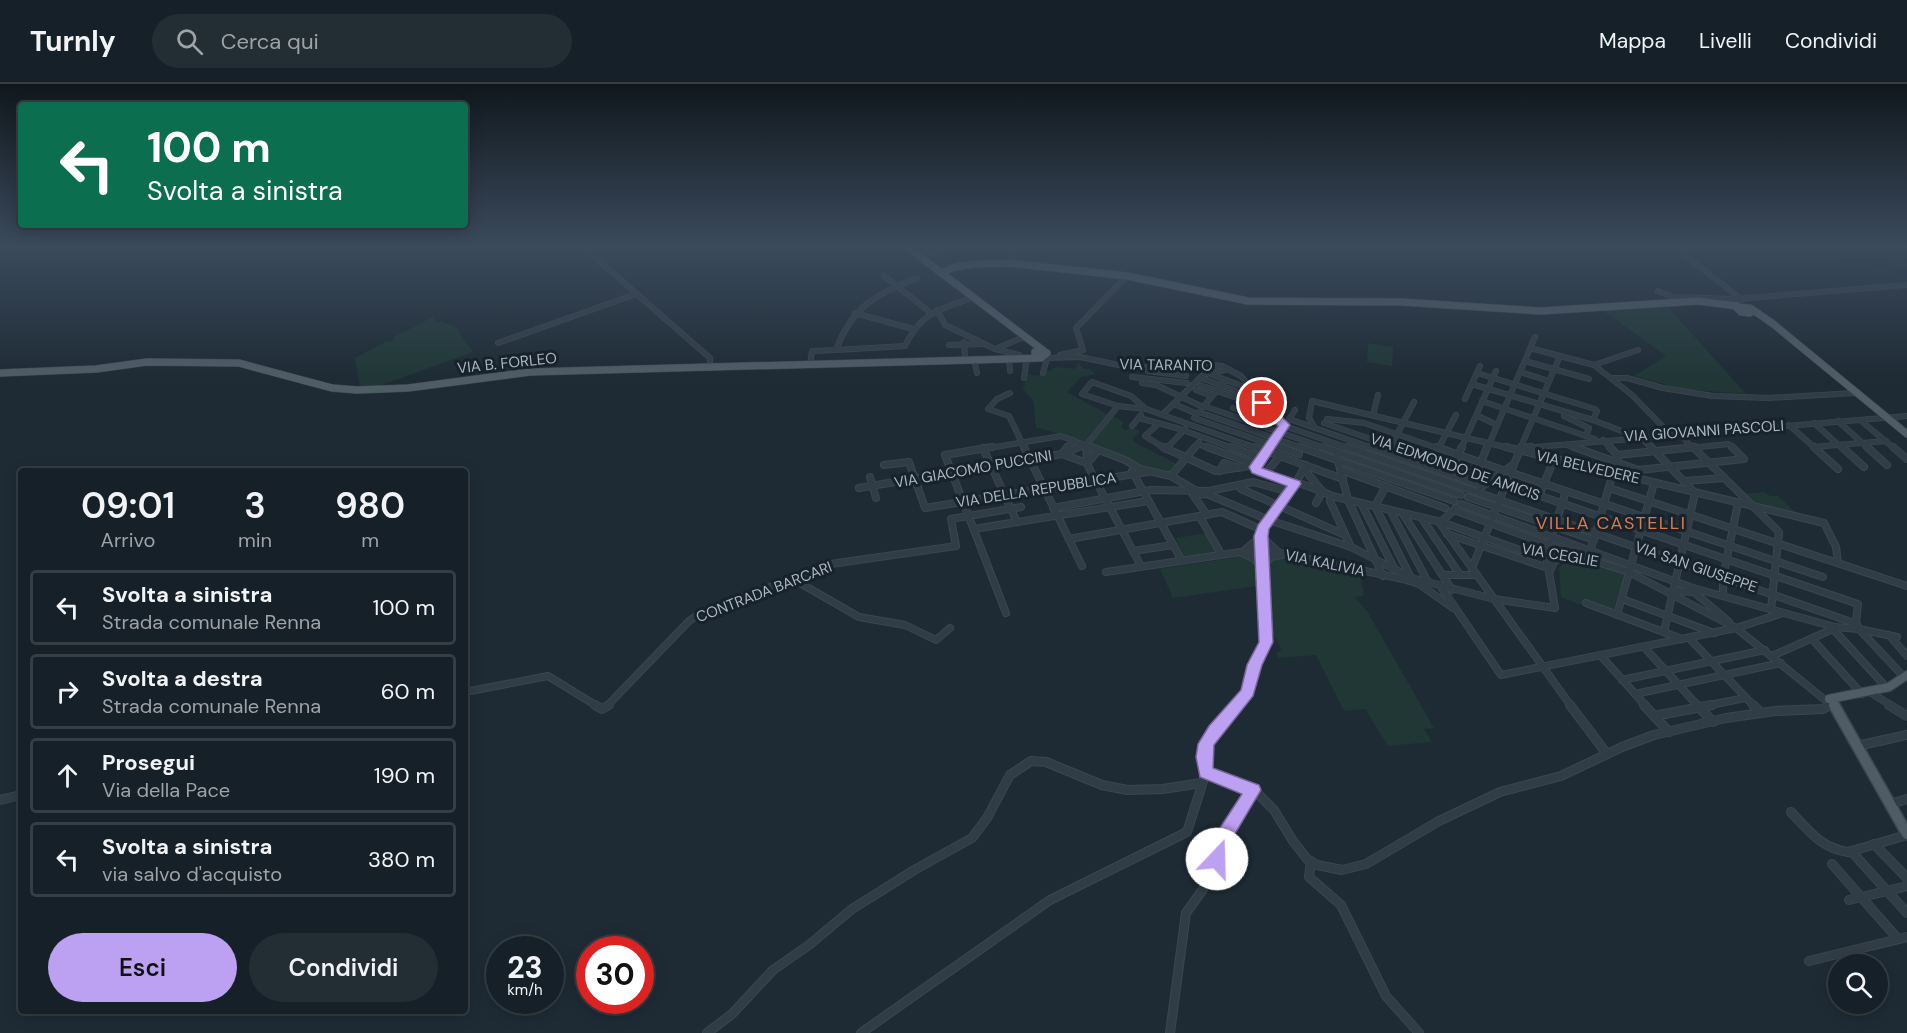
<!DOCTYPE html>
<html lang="it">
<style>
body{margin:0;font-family:"DM Sans",sans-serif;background:#232d34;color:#f1f3f6;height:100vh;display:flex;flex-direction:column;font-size:22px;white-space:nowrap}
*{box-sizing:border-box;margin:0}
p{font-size:20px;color:#9ea3a8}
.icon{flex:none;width:33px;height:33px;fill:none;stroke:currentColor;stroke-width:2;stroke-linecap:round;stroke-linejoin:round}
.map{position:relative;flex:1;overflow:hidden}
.panel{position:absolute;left:18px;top:384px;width:450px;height:546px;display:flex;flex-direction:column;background:#162028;border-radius:6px;box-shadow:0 3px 15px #0003,0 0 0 2px #353e45}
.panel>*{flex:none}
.banner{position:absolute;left:18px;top:18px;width:450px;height:126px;border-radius:6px;box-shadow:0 3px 15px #0003,0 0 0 2px #353e45;background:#0b6e4f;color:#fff;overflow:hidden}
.fabs{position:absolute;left:1828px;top:870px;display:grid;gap:12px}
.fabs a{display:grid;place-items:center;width:60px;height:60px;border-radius:50%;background:#162028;box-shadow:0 3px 15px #0003,0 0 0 2px #353e45;font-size:30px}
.speed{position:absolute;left:486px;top:852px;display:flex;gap:12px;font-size:30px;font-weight:700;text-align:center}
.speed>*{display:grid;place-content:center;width:78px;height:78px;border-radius:50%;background:#162028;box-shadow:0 3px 15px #0003,0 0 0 2px #353e45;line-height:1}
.speed small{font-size:15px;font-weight:400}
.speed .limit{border:9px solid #d22;background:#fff;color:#111}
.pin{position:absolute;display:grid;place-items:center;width:51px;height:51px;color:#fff;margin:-26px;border:3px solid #fff;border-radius:50%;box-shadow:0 2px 6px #0007}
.me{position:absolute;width:66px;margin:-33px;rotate:21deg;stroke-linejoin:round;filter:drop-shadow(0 0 4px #0008)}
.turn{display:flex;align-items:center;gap:21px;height:126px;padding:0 30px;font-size:27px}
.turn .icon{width:78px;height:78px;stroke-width:2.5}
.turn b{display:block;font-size:42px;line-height:51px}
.eta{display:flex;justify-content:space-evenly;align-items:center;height:102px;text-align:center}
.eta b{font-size:36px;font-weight:600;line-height:42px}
.cta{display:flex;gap:12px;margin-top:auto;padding:12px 30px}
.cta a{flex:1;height:69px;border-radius:36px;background:#bca0f2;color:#111;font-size:24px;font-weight:600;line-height:69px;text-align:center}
.cta a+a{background:#232d34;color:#f1f3f6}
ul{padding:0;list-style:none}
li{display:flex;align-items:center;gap:18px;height:75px;margin:0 12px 9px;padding:0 18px;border:3px solid #353e45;border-radius:6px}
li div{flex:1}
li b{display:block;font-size:22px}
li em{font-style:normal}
header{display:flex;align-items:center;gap:36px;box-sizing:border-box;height:84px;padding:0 30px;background:#162028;border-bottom:2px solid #353e45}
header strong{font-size:28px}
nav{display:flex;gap:33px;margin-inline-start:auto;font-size:21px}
.search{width:420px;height:54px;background:#232d34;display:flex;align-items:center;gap:15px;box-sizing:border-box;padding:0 21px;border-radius:33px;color:#9ea3a8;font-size:22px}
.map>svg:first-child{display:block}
.green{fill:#203736}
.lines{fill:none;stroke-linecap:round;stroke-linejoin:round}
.canal{stroke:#122332;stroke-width:4.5}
.minor-far2-casing{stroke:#3b464f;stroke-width:6}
.minor-far1-casing{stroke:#3b464f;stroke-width:8}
.minor-casing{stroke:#3b464f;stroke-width:10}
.major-far2-casing{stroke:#3b464f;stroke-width:8}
.major-far1-casing{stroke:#3b464f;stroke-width:10}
.major-casing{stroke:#3b464f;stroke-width:13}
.minor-far2{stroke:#313d46;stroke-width:4.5}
.minor-far1{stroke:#313d46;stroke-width:6}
.minor{stroke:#313d46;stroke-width:8}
.major-far2{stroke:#4f5c66;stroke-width:7}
.major-far1{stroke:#4f5c66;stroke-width:8}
.major{stroke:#4f5c66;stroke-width:10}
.route{fill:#bca0f2;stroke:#7a689d;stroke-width:1.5}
.labels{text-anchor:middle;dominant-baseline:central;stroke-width:6;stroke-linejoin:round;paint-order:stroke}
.street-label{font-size:15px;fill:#abb8c4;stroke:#17222a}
.quarter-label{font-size:18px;letter-spacing:1.5px;fill:#d57c54;stroke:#17222a}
</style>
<header>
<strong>Turnly</strong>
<div class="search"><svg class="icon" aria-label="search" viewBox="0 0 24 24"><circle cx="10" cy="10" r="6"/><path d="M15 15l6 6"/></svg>Cerca qui</div>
<nav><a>Mappa</a><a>Livelli</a><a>Condividi</a></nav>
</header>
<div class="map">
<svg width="1907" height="949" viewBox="0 0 1907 949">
<rect width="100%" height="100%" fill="#1e2b35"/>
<g class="green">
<path d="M1666 221 1746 310 1683 305 1634 292 1666 272 1601 225Z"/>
<path d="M433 233 438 239 442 237 460 246 458 247 473 268 376 303H360L355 274 385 258 393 257 394 253Z"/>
<path d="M1368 259 1393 263 1392 282 1367 278Z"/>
<path d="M1078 279 1084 285H1090L1095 290 1081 293 1067 308 1107 330 1084 358 1036 343 1033 317 1023 305 1027 290 1038 292 1057 283 1075 285Z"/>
<path d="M1113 332 1124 338 1121 343 1125 346 1133 344 1140 347 1133 355 1135 359 1177 380 1169 389 1160 385 1140 383 1128 373 1090 360Z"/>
<path d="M1765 408 1770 412H1778L1798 431 1755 420 1744 410Z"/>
<path d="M1207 449 1218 468 1190 473 1184 472 1176 454Z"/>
<path d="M1236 470 1258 477 1263 501 1173 514 1160 485 1237 473Z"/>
<path d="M1282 475 1360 491 1364 512 1355 513 1367 527 1434 644 1424 645 1432 658 1388 662 1365 625 1344 627 1316 571 1278 574 1276 569 1282 566 1267 538 1268 481 1273 476Z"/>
<path d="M1567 476 1602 480 1626 489 1623 505 1619 507 1614 526 1587 515 1580 521 1561 513 1559 484Z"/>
</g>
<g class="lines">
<path class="canal" d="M1817 162 1907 189"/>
<g class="minor-far2-casing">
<g id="minor-far2">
<path d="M582 162 710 274V283"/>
<path d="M1009 162 1010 179"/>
<path d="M1674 162 1742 216"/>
<path d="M919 173 951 164"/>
<path d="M884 192 931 229"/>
<path d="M917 194C876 210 852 223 836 266L905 262C921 228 939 226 971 214"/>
<path d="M1658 207 1673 213 1736 215 1907 201"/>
<path d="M937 226 945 241 995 265 1019 271 1022 274"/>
<path d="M855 229 913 245"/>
<path d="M964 258 965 275"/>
<path d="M498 259 636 210"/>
<path d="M949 261 981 260"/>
<path d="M1530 264 1594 281 1632 311 1670 350"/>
<path d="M995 265 1024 253"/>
<path d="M1060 271 1083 266 1076 244 1127 192"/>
<path d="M1009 274 1010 287"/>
<path d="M1042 274 1080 273 1133 284 1203 280 1222 282 1241 292 1280 338"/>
<path d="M974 275 977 289"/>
<path d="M1525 277 1589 295"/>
<path d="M810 280 812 267 836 266"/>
<path d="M1594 281 1638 266"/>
<path d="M1148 287 1186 292"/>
<path d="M1520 288 1549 297"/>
<path d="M1043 289 1047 274"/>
<path d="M1477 289 1595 325 1597 327 1593 336"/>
<path d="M1213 291 1250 305"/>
<path d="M1132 293 1187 299"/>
<path d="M1024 294 1027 274"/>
<path d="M1613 294H1627L1663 304 1713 312 1768 314 1855 309"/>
<path d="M1204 295 1257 315"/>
<path d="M1092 298 1131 312 1146 325 1118 322 1082 310Z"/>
<path d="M1142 299 1156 301 1203 323"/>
<path d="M1472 300 1593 336 1632 351"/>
<path d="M1200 301 1240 315"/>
<path d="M1196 306 1212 312"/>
<path d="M1010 309 997 315 988 325 1009 332 1025 365"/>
<path d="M1465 315 1480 282"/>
<path d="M1482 317 1595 355"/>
<path d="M1238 318 1269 328"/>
<path d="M1174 320 1197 330"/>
<path d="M1204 322 1328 365"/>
<path d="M1203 323 1226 296"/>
<path d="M1233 324 1351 365"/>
<path d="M1146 325 1259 365"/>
<path d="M1199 328 1305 365"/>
<path d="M1163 330 1203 291 1229 285"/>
<path d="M1373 331 1378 311"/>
<path d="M1476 331 1497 341"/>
<path d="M1564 332 1589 344 1586 352"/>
<path d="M1139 334 1180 345 1235 365"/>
<path d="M1194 334 1284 365"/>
<path d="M1289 335 1375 365"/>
<path d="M1327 335 1364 339 1440 365"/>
<path d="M1860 336 1895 365"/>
<path d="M1288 337 1295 326"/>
<path d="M1838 337 1869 365"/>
<path d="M1324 339 1400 365"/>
<path d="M1814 339 1843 365"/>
<path d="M1157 341 1145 352 1166 365"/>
<path d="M1789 341 1816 365"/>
<path d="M1132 342 1141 331"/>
<path d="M1315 344 1309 334 1312 317 1513 365"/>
<path d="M1678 349 1694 365"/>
<path d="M1640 352 1652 365"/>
<path d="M1603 356 1611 365"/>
<path d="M1198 360 1211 365"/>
<path d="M1086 361V365"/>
<path d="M1086 361 1118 322"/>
<path d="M1567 361 1578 365"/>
<path d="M1813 363 1886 357"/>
<path d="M1390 364 1414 318"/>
<path d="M1523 364 1907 332"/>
<path d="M983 365 1061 352 1095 365"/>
<path d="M1066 365 1073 356"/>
<path d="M1075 365 1085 361"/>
<path d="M1166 365 1185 345"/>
<path d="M1193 365 1199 358"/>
<path d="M1438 365 1456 331"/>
<path d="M1461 365 1496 287"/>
<path d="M1487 365 1535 253"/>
<path d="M1520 365 1560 272"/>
<path d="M1680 365 1729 360 1734 365"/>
</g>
</g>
<g class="minor-far1-casing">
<g id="minor-far1">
<path d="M992 363 945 371 1006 529"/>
<path d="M1024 363 1082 482"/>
<path d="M1067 363 1062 370 1087 379 1099 366"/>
<path d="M1086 363 1088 382 1141 482"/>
<path d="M1091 363 1125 376 1140 385 1171 392 1195 406"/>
<path d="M1163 363 1216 387 1256 381"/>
<path d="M1207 363 1256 381"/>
<path d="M1231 363 1261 374"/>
<path d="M1255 363 1343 395"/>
<path d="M1280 363 1299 370"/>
<path d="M1300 363 1454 417"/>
<path d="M1323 363 1461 411"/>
<path d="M1347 363 1857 540"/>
<path d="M1371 363 1483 402"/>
<path d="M1396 363 1858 520 1856 538 1859 545 1904 593"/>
<path d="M1436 363 1503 386"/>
<path d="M1506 363 1824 439 1836 463 1838 479"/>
<path d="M1574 363 1638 386 1744 375 1732 363"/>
<path d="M1651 363 1695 409 1664 548"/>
<path d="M1693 363 1779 448 1771 525"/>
<path d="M1814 363 1838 385"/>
<path d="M1842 363 1864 383"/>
<path d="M1867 363 1887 381"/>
<path d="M1893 363 1907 375"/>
<path d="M983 364 1017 438"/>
<path d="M1523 364 1531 363"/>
<path d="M1166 365 1168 363"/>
<path d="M1617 371 1695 363"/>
<path d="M1337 373 1348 416 1383 492"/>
<path d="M1456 376 1462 363"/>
<path d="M884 381 909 378 925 424 1147 388"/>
<path d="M1256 381 1258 388 1295 400"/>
<path d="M1304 385 1323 408 1332 412 1441 438 1520 466 1588 475 1629 488 1736 544 1824 615"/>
<path d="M1341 386 1445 424"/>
<path d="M1132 387 1181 475"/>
<path d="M1220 387 1224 379 1239 384"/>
<path d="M1512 389 1823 493"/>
<path d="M1265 390 1280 372"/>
<path d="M1476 390 1487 363"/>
<path d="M1171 392 1195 363"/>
<path d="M870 393 876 414"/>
<path d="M1685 397 1724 394"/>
<path d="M1296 398 1321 407"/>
<path d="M1386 402 1375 422 1410 492"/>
<path d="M859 404 1062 370 1079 363"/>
<path d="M1480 404 1514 380"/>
<path d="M1609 404 1907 502"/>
<path d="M1241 405 1345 451"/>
<path d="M1539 412 1554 375"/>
<path d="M1468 413 1594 456"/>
<path d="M1330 417 1351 463 1412 494 1494 515 1555 524 1546 470 1566 407"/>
<path d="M1316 419 1322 408"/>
<path d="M1361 419 1394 484"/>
<path d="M1461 420 1693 504 1835 543 1859 545 1897 553"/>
<path d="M1053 424 1151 406 1209 407 1253 398 1290 408"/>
<path d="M1390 426 1429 500 1427 501"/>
<path d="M1454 426 1588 475 1618 372 1610 363"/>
<path d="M1403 430 1452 506"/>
<path d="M1207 431 1193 411 1207 410 1269 436 1351 463"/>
<path d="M1200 433 1221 470"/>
<path d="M1421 433 1460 491"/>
<path d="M1439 438 1571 622"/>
<path d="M1441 438 1456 424"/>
<path d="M974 445 1148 417"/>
<path d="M1447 450 1548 484"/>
<path d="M1069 455 1222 428 1262 446"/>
<path d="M1245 466 1261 452 1277 467"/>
<path d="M1133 467 1173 461"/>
<path d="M1242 469 1253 474 1262 483 1271 473 1282 471"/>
<path d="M1472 484 1521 363"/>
<path d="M1106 488 1261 465 1403 495 1419 500 1453 524"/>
<path d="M1549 489 1554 478 1563 473"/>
<path d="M1443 491H1477"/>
<path d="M793 495 859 533 905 541 936 556 950 544"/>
<path d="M1441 503 1501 591 1736 544 1783 529"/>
<path d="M1693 504 1694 508 1729 538"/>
<path d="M1673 507 1694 508"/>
<path d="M1723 511V493L1738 419"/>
<path d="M1622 515 1714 549"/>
<path d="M1586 519 1682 555"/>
<path d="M1617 531 1654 399"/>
<path d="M1833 545 1886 603"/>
<path d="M1889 551 1907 572"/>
<path d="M1689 554 1754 622"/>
<path d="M1812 555 1862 610"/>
<path d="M1644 563 1698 622"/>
<path d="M1601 572 1646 622"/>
<path d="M1772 572 1835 544"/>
<path d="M1622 596 1765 566"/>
<path d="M465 608 548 592 597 622"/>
<path d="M1870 608 1892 622"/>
<path d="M1635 610 1781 579"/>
<path d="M607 622 689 537 699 530 831 480 956 462 951 435 1021 423"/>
<path d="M1236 622 1248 608 1255 581 1266 558 1261 465 1263 444 1290 408 1306 381"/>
<path d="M1705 622 1745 614"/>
</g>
</g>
<g class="minor-casing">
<g id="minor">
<path d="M595 621 602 625 609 621"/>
<path d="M1237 621C1217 644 1202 655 1206 688L1245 703 1259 711 1274 726 1293 757 1307 775 1317 781 1342 786 1366 780 1439 737 1500 708 1561 692 1622 663 1654 651 1726 634 1775 627 1823 625 1830 621"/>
<path d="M1570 621 1607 670"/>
<path d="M1644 621 1669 648"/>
<path d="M1697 621 1713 638"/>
<path d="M1753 621 1759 627"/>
<path d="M1889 621 1907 632"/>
<path d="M1654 632 1712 621"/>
<path d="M1857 662 1907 651"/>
<path d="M0 716 21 711"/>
<path d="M1890 720 1907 715"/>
<path d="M1791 728C1808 746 1822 765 1848 768L1907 751"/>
<path d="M1874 760 1907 794"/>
<path d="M1851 767 1907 829"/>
<path d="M1311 777 1309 793 1341 821 1386 912 1419 949"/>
<path d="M1832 780 1898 855"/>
<path d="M1849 816 1907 802"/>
<path d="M1809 877 1907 853"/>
<path d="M707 949 732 930 773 886 809 861 852 825 916 785 972 754 987 734 1010 691 1031 677 1046 678 1102 701 1127 706 1163 705 1201 699"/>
<path d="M861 949 1050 816 1187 748 1206 688"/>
<path d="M1170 949 1186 829 1211 794 1222 755 1253 707"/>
</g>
</g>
<g class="major-far2-casing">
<g id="major-far2">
<path d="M906 162 1044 267"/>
<path d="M941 189 955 183 975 180 1010 179 1127 192 1248 217 1401 218 1541 227 1698 217 1737 222"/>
<path d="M1752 226 1750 229 1741 228 1736 223 1750 224 1772 239 1907 350"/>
<path d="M0 289 96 285 147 278 239 279 332 304 357 306 408 304 530 288 1041 274 1047 269 1035 268V271L1040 274"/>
</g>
</g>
<g class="major-far1-casing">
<g id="major-far1">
<path d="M1829 615 1889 603 1907 591"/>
<path d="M1834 620 1835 622"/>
</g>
</g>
<g class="major-casing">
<path id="major" d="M1834 621 1907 750"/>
</g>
<use href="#minor-far2" class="minor-far2"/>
<use href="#minor-far1" class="minor-far1"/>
<use href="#minor" class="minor"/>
<use href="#major-far2" class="major-far2"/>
<use href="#major-far1" class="major-far1"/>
<use href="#major" class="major"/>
</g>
<linearGradient id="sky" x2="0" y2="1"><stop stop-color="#10181d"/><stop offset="0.55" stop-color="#3b4a5c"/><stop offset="1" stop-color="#3b4a5c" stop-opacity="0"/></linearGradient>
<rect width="1907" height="295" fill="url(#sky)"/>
<path class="route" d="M1262 316 1266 317 1290 341 1262 384 1300 397 1301 400 1269 445 1268 452 1273 558 1262 581 1253 612 1214 661 1213 684 1259 701 1261 706 1230 758 1223 780 1217 783 1210 780 1208 775 1216 750 1242 710 1200 693 1196 673 1198 660 1209 642 1241 606 1247 581 1259 558 1254 452 1258 441 1287 402 1252 389 1249 383 1278 342 1256 319Z"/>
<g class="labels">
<g class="street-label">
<text transform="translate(507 279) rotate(-6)">VIA B. FORLEO</text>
<text transform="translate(1166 281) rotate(1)">VIA TARANTO</text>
<text transform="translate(1704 347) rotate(-4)">VIA GIOVANNI PASCOLI</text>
<text transform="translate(1455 383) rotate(19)">VIA EDMONDO DE AMICIS</text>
<text transform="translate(1588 383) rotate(13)">VIA BELVEDERE</text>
<text transform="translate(973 385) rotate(-10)">VIA GIACOMO PUCCINI</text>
<text transform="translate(1036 406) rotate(-9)">VIA DELLA REPUBBLICA</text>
<text transform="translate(1560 471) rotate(10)">VIA CEGLIE</text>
<text transform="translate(1325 479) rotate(12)">VIA KALIVIA</text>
<text transform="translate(1696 483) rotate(19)">VIA SAN GIUSEPPE</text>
<text transform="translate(764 508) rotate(-21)">CONTRADA BARCARI</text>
</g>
<g class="quarter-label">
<text x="1611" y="439">VILLA CASTELLI</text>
</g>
</g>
</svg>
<div class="fabs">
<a><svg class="icon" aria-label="search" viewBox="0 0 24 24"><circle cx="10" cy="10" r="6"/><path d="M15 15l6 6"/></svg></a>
</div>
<div class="speed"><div>23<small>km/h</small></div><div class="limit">30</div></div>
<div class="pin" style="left:1262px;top:319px;background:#d93025"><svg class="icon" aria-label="arrive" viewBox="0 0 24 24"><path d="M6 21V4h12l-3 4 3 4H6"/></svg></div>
<svg class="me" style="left:1217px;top:775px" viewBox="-20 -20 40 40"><circle r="19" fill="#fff"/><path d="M0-13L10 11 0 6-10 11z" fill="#bca0f2"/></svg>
<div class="banner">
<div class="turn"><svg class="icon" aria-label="left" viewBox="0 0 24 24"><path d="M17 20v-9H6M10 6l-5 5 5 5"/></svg><div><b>100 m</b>Svolta a sinistra</div></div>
</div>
<section class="panel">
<div class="eta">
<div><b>09:01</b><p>Arrivo</p></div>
<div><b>3</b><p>min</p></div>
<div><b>980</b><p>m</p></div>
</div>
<ul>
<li><svg class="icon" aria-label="left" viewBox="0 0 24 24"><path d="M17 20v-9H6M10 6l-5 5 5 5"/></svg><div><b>Svolta a sinistra</b><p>Strada comunale Renna</p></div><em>100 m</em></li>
<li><svg class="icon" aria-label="right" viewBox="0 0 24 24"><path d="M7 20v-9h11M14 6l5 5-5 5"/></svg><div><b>Svolta a destra</b><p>Strada comunale Renna</p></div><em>60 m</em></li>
<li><svg class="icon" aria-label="ahead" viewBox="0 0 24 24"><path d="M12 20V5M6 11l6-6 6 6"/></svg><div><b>Prosegui</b><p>Via della Pace</p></div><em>190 m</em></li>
<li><svg class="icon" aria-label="left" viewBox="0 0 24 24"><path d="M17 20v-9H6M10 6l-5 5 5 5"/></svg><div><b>Svolta a sinistra</b><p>via salvo d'acquisto</p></div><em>380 m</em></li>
</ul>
<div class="cta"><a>Esci</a><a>Condividi</a></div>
</section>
</div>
